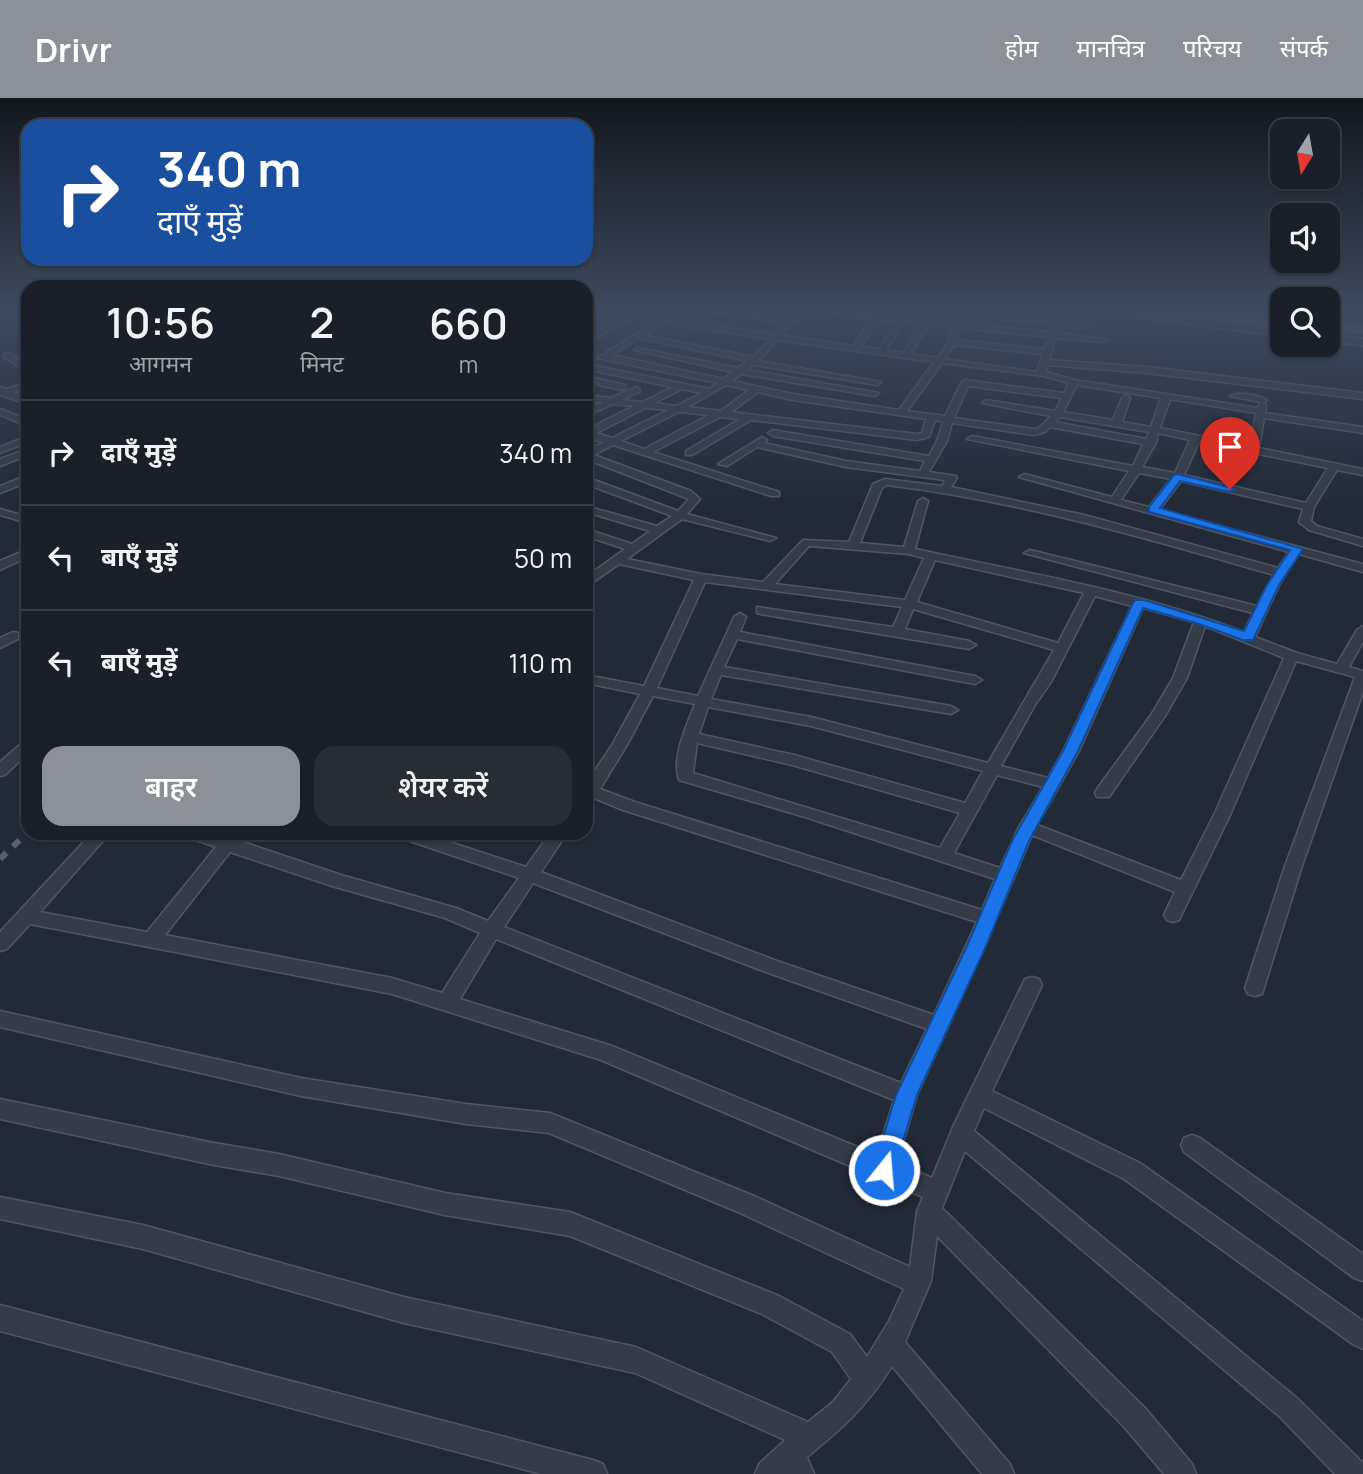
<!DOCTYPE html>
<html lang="hi">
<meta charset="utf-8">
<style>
body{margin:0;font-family:Manrope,"Noto Sans Devanagari",sans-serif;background:#272d35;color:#f1f3f6;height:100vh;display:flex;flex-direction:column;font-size:26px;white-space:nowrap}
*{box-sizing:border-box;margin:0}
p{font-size:23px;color:#9fa3a8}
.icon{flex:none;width:38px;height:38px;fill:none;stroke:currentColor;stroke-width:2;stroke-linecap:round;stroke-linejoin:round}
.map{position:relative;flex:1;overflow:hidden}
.drawer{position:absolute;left:21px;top:182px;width:572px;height:560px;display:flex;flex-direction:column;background:#1a2029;border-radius:21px;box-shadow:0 2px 5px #0004,0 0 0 2px #383e46}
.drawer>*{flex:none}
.hud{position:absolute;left:21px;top:21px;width:572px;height:147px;border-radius:21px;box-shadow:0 2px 5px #0004,0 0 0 2px #383e46;background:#1a4fa0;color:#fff;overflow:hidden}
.needle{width:46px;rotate:191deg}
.tools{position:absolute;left:1270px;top:21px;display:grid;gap:14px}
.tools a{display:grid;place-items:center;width:70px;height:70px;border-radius:14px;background:#1a2029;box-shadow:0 2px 5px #0004,0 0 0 2px #383e46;font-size:35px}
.pin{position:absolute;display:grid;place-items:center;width:60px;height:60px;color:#fff;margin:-72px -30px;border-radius:50% 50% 50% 0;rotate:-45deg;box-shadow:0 0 7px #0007}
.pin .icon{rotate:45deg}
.me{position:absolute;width:77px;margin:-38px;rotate:17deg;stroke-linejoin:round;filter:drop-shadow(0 0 5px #0008)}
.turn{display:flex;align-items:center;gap:24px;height:147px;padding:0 21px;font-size:32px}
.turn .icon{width:91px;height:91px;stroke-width:2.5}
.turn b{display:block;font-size:49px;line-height:60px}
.eta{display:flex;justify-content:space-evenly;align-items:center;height:119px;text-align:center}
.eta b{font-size:42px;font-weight:600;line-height:49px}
.button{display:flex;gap:14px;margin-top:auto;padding:14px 21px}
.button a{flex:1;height:80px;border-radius:21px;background:#8c9099;color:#fff;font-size:28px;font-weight:600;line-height:80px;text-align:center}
.button a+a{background:#272d35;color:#f1f3f6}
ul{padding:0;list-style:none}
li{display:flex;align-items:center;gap:21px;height:105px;padding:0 21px;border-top:2px solid #383e46}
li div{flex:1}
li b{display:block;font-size:26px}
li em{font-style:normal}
header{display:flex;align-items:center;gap:42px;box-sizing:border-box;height:98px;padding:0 35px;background:#8c9099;color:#fff}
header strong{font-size:33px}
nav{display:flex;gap:38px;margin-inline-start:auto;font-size:24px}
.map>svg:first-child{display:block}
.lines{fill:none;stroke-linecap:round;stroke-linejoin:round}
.minor-casing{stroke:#505763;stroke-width:3}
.tertiary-casing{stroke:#505763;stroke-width:4}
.trunk-casing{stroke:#404753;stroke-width:4}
.minor{fill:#353c48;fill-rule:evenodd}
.tertiary{fill:#353c48;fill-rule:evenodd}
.trunk{fill:#60605e;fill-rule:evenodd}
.rail{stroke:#57606f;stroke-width:6;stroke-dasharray:9 9;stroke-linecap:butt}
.route{fill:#1a73e8;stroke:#114b97;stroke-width:2}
</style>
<header>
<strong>Drivr</strong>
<nav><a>होम</a><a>मानचित्र</a><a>परिचय</a><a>संपर्क</a></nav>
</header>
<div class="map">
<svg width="1363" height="1376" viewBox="0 0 1363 1376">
<rect width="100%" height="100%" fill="#222a37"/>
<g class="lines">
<g class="minor-casing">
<g id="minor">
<path d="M618 213 614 216 610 214 611 213Z"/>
<path d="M634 213H643L586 246V241Z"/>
<path d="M693 213 788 219 794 213H801L781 237 853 248 870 221 805 213 875 217 1050 234 1052 227 1001 220 1005 218 1053 222 1056 213H1064L1061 223 1092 228 1088 230 1059 228 1057 235 1108 242 1104 244 1056 240 1049 262 1147 269 1363 295V301L1147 275 1048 267 1046 274 1075 282 1257 310 1261 304 1230 298C1238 293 1259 297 1267 302L1263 305 1266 307 1265 315 1363 329V335L1264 320 1259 350 1363 371V377L1337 372 1314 409 1311 423 1317 428 1363 441V448L1309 432 1299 424 1303 411 1181 383 1159 412 1363 466V474L1299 456 1279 487 1255 539 1297 555 1337 566 1357 532 1363 528V544L1349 569 1363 573V594L1302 768 1262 896 1255 898 1248 896 1245 890 1285 768 1355 579 1296 563 1230 717 1179 822 1173 824 1167 822 1164 817 1175 794 1032 737 985 848 917 997 897 1065 932 1080 953 1029 1025 881 1032 879 1039 881 1042 887 992 993 1140 1065 1363 1223V1251L1354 1247 1124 1081 984 1010 974 1033 1298 1301 1363 1365V1376H1335L1280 1319 965 1053 942 1110 1146 1311 1192 1366 1196 1376H1164L1126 1331 937 1138 931 1183 905 1244 1010 1366 1014 1376H982L892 1268C867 1308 844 1329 807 1359L814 1376H755L759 1366 785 1342 635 1275 404 1225 143 1151 0 1121V1099L143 1127 404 1199 636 1249 808 1324 833 1304 851 1281 832 1254 762 1216 570 1138 445 1117 279 1078 214 1067 0 1021V1001L214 1045 279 1056 445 1095 570 1114 779 1198 850 1236 867 1259 889 1223 904 1191 738 1114 549 1035 466 1026 301 998 0 929V913L301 980 466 1006 550 1015 754 1098 910 1169 917 1113 923 1099 601 962 392 896 30 826 7 851 0 853V834L92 735H110L40 814 147 834 216 749 187 739 185 735H211L228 739 341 777 456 810 488 823 519 780 398 739 396 735H422L526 769 550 735H567L541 774 777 863 934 917 977 824 623 712 594 700 586 704V686L612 647 640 596 586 585V577L644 588 694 482 619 466 586 489V479L625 451 586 438V431L632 446 650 433 586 414V408L657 428 672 418 586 386V379L678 413 689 401 586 361V353L604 344 586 340V332L634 308 613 306 586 318V311L602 304 586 303V297L611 300 636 289 640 292 639 294 622 302 643 304 672 289 586 271V266L709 291 718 285 597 260 671 215 675 217 669 222 773 236 785 224ZM877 222 897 224 879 251 861 249ZM663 225 770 241 753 259 644 237ZM904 225 922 226 903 255 886 252ZM929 227 953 230 945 250 938 260 911 256ZM961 230 1048 239 1044 251 956 242ZM639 240 748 263 738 270 638 250 634 252 733 274 723 281 612 257ZM777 242 934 264 899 312 793 296 732 283 741 276 875 298 879 295 747 272 754 267 877 287 881 284 759 263ZM954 247 1043 256 1037 274 945 261ZM942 265 1044 278 1069 285 1064 295 965 282 961 285 945 318 907 313ZM726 287 749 292 721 313 688 309ZM1077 287 1161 300 1151 329 1122 324 1130 300 1126 297 1122 300 1113 322 1063 314ZM968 288 1062 300 1055 313 986 302 982 305 1051 318 1039 330 1034 331 954 320ZM682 291 702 295 676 308 654 305ZM758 294 793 302 926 321 922 335 917 336 731 314ZM1170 301 1256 315 1250 348 1160 330ZM645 310 668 312 612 340 597 335ZM679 314 709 317 644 351 621 343ZM720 319 740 321 686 353V357H692L751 322 917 342 929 339 935 322 943 324 937 343 929 358 773 332 768 335 773 338 925 363 920 373 846 363 764 345 767 342 762 339 718 366 727 368 757 349 846 369 945 382 942 388 885 381 873 386 849 444 803 442 763 484 701 476 627 461 682 421 770 443 776 440 687 416 700 401 691 393 594 357 613 347 771 398H779V394L653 354ZM1060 319 1149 334 1146 341 1055 324ZM952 325 1034 337 1045 334 1050 329 1143 346 1133 368 972 338 967 341 1129 373 1112 399 1024 376 1019 379 1289 454 1278 470 1084 417 951 389 957 380 956 378 929 374 947 343ZM1158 335 1190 342 1175 375 1142 369 1156 345ZM1199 344 1328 370 1306 405 1184 377ZM1139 375 1171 381 1149 409 1121 402ZM887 387C1019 403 1146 440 1274 477L1257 508 1030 452 1024 455 1253 515 1244 534C1139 493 1025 475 915 451L928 403 923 400 918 403 904 449 860 445 882 390ZM809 448 909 456 924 460 905 502 775 486ZM935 462 1084 495 1058 545 917 504ZM705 484 902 509 893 529 757 509V515L761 516 969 551 976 547 969 543 905 531 913 511 1054 552 988 665 811 619 711 601 721 577 951 616 958 612 951 608 724 569 737 541 975 586 982 582 975 578 740 534 746 519 740 515 734 519 698 598 657 590ZM1095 498 1132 508 1063 653 1048 680 1001 668 1035 607 1051 584ZM1143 510 1194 524 1173 580 1151 617 1097 691 1095 695 1097 699H1109L1165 618 1187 580 1205 528 1284 560 1214 717 1181 782 1037 727 1079 653ZM653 598 695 606C687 627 671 660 679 682L805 719 995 781 982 812 635 704 600 691 627 647ZM708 609 811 628 983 673 965 705 794 657 699 636ZM697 645 792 667 960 715 940 750 693 675ZM997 677 1043 689 1019 729 1000 770 954 755ZM230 754 332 788 445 820 480 835 442 895 392 880 165 837ZM533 785 763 873 927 931 901 985 504 829ZM496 841 894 1002 877 1057 612 948 460 901Z"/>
<path d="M1230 213H1254L1270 217 1266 219Z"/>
<path d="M4 255H10L28 267V274L4 259Z"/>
<path d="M586 278 625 287 626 289 622 292 586 284Z"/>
<path d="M28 285V291L14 294 28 300V306L0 297V289L6 291Z"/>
<path d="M0 311 28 322V328L0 317Z"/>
<path d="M28 338V344L0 355V349Z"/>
<path d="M22 353H28V357L0 368V361Z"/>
<path d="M28 377V384L0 395V388Z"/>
<path d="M0 411 28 419V425L0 417Z"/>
<path d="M28 451V459L0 472V463Z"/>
<path d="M13 534 18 535V541L0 550V540Z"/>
<path d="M28 642V655L5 677 0 678V664L23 644Z"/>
<path d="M1192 1037 1200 1040 1363 1156V1183L1354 1180 1184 1054 1181 1047 1184 1040Z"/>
<path d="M0 1207 593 1362 603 1366 607 1376H541L0 1233Z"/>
</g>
</g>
<g class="tertiary-casing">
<g id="tertiary">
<path d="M1091 213H1121L1283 232V238Z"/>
<path d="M1328 237 1363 241V247L1328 243Z"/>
</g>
</g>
<g class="trunk-casing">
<g id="trunk">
<path d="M1154 213H1195L1283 223V231L1160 217Z"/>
<path d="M1328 224 1363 228V236L1328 232Z"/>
</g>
</g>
<use href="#minor" class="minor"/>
<use href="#tertiary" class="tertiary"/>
<use href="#trunk" class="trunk"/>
<path class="rail" d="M0 761 28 734"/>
</g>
<linearGradient id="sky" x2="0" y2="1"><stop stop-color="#13171e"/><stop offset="0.52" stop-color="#3e4a5e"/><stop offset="1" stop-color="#3e4a5e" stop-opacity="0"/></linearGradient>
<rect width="1363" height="406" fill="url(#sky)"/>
<path class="route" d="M1178 376 1236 391 1230 394 1180 383 1160 410 1303 451 1279 487 1253 542H1243L1196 525 1143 510 1078 653 1029 743 986 848 917 997 892 1079 884 1082 876 1079 873 1072 896 997 967 848 1012 743 1063 653 1133 505 1135 502H1144L1244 533 1267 487 1290 452 1149 414V409L1174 377Z"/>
</svg>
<div class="tools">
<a><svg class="needle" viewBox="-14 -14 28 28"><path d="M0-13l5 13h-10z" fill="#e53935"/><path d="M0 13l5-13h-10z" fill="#9fa3a8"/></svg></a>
<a><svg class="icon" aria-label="sound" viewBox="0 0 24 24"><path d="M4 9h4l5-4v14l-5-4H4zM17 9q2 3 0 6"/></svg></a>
<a><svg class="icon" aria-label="search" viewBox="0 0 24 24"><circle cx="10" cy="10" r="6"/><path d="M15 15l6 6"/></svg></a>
</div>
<div class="pin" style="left:1230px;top:391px;background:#d93025"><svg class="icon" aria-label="arrive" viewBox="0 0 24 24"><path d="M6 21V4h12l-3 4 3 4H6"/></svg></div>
<svg class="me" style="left:884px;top:1072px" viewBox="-20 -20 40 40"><circle r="17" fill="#1a73e8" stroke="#fff" stroke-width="3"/><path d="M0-11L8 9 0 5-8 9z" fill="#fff"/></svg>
<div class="hud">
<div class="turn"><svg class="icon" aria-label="right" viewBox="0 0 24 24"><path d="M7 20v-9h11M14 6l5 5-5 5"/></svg><div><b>340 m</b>दाएँ मुड़ें</div></div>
</div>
<section class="drawer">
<div class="eta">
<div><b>10:56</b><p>आगमन</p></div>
<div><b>2</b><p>मिनट</p></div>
<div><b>660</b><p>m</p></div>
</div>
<ul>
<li><svg class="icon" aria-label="right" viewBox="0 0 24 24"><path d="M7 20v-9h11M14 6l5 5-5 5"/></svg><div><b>दाएँ मुड़ें</b></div><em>340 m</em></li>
<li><svg class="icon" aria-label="left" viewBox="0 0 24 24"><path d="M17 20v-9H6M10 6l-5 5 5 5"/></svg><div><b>बाएँ मुड़ें</b></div><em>50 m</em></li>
<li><svg class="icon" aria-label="left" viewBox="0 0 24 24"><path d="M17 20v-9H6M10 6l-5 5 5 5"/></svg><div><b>बाएँ मुड़ें</b></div><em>110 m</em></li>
</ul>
<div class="button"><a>बाहर</a><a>शेयर करें</a></div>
</section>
</div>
